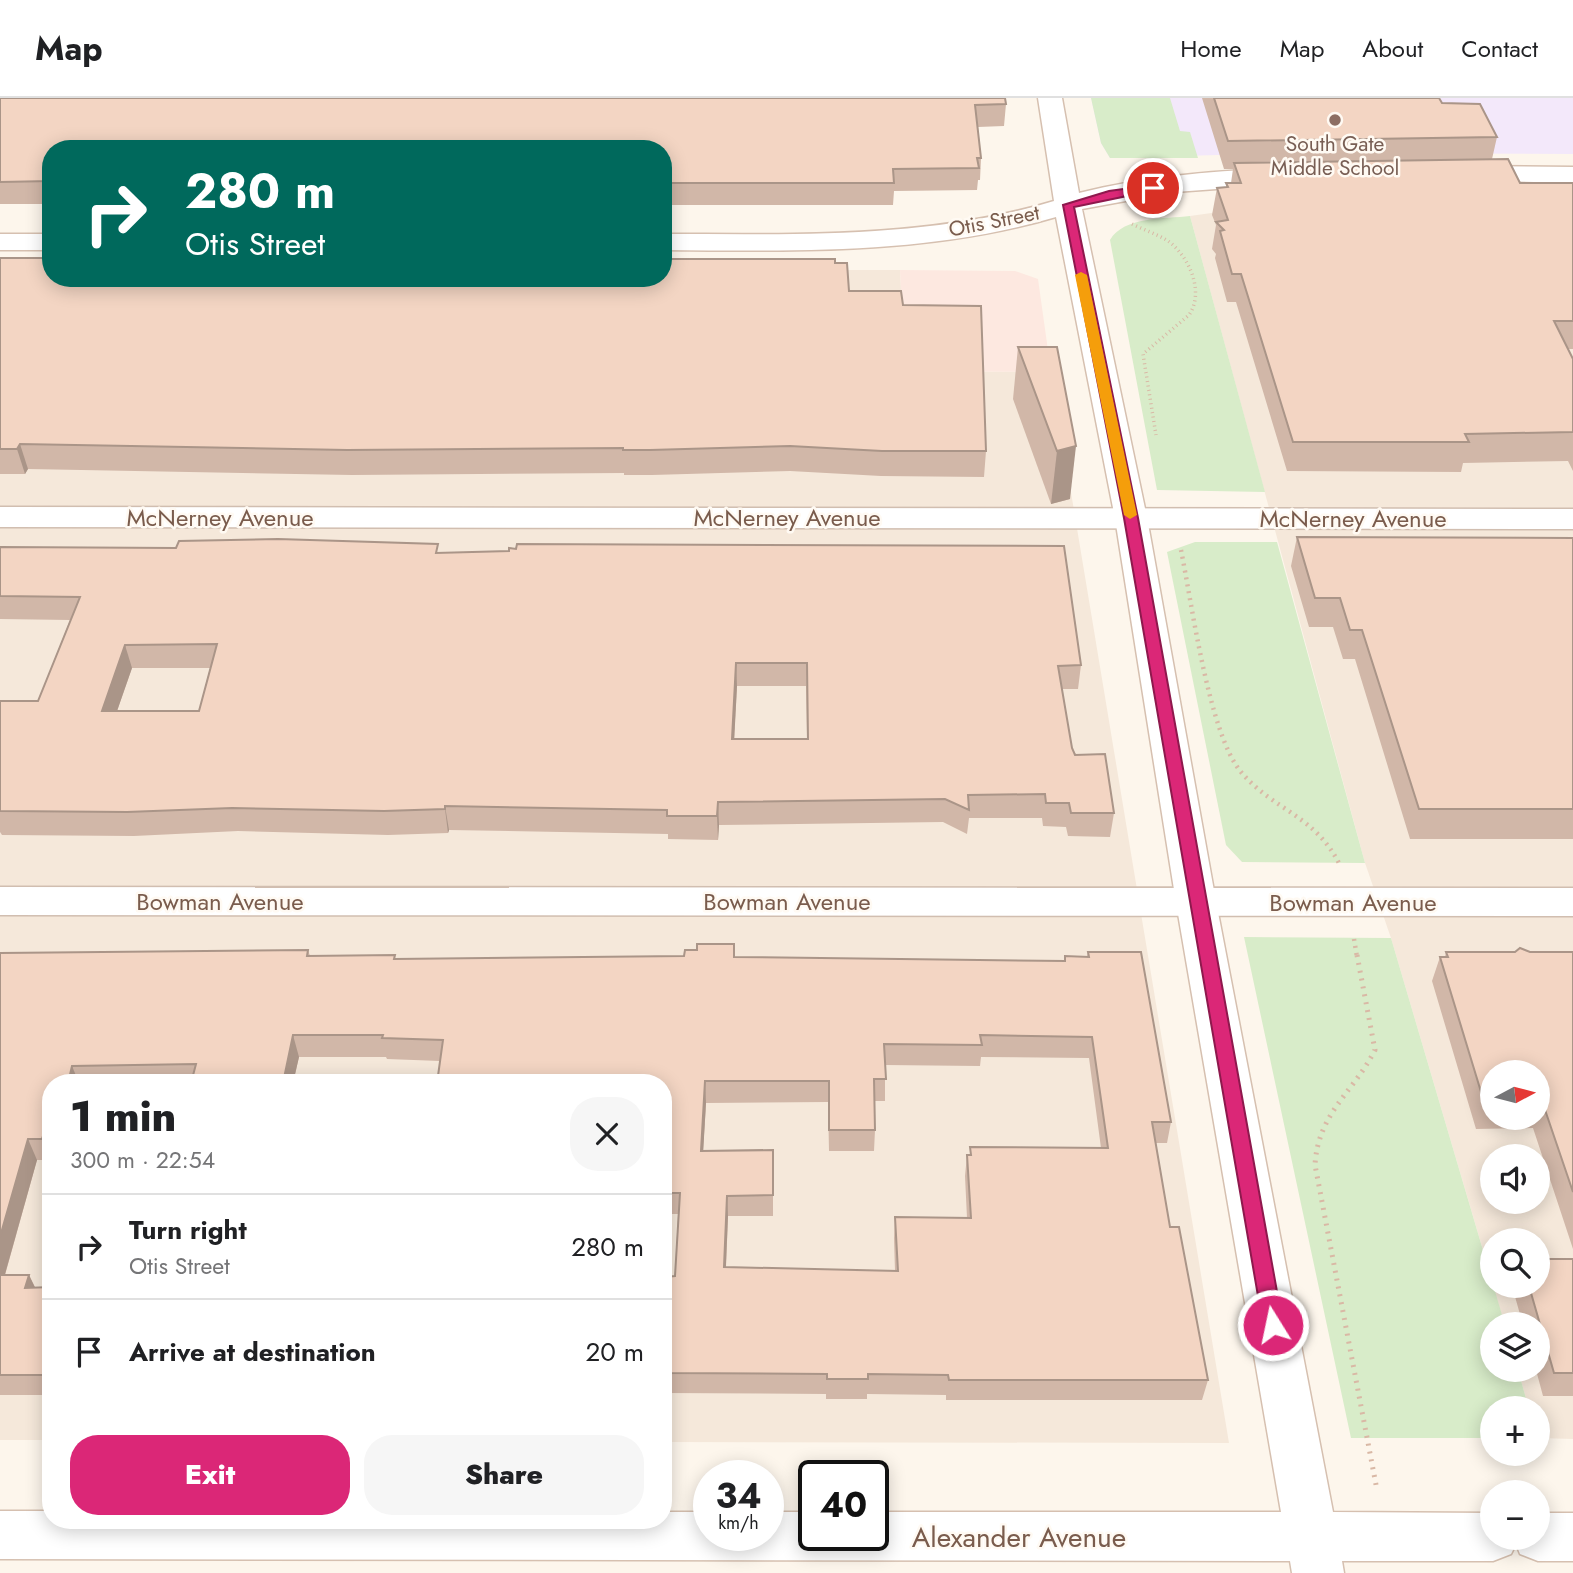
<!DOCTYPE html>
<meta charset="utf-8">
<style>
body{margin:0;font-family:Jost,sans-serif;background:#f6f6f6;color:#202124;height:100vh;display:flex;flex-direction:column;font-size:26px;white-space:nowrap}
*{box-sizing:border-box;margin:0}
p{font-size:23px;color:#757577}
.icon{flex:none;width:38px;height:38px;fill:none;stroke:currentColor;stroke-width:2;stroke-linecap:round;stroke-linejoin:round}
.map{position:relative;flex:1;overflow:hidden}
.drawer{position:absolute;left:42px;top:976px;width:630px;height:455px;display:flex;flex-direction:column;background:#fff;border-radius:28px;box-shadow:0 4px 18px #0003}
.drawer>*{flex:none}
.hud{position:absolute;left:42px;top:42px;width:630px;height:147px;border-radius:28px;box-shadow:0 4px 18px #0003;background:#00695c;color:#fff;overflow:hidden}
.needle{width:46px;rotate:83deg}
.fabs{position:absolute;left:1480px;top:962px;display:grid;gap:14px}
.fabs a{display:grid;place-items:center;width:70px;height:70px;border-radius:50%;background:#fff;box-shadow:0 4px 18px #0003;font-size:35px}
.speed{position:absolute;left:693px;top:1362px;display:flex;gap:14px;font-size:35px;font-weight:700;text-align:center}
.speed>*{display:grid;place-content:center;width:91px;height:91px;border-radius:50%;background:#fff;box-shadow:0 4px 18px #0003;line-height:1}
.speed small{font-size:18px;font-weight:400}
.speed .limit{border:4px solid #111;border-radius:10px;background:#fff;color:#111}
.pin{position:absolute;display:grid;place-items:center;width:60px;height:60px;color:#fff;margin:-30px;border:4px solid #fff;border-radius:50%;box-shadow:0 2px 7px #0007}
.me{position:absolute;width:77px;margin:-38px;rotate:350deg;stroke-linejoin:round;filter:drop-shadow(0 0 5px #0008)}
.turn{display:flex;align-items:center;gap:24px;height:147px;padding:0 28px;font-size:32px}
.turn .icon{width:91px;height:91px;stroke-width:2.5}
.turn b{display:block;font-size:49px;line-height:60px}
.round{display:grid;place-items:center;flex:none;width:74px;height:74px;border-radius:28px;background:#f6f6f6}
.summary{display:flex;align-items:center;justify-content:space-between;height:119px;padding:0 28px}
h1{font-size:42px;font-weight:800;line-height:52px}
.primary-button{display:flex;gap:14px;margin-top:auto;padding:14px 28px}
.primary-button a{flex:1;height:80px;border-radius:28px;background:#db2777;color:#fff;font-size:28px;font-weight:800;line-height:80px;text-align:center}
.primary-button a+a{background:#f6f6f6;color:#202124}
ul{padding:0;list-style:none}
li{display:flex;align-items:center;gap:21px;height:105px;padding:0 28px;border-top:2px solid #e0e0e0}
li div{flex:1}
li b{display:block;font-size:26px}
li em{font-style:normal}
header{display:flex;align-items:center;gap:42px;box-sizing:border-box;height:98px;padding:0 35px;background:#fff;border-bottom:2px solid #e0e0e0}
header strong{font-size:33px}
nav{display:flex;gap:38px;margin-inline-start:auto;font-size:24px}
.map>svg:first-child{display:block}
.residential{fill:#f5e8da;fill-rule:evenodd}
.commercial{fill:#fde8e0}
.education{fill:#f3e8fa}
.green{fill:#d8ecc9}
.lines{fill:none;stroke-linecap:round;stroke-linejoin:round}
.street-casing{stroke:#d1beb0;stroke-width:3}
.secondary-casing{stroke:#d6c0b0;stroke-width:3}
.path-far2{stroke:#d9b8a5;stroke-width:3.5;stroke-dasharray:1 3.5;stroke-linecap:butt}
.path-far1{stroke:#d9b8a5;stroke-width:4.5;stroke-dasharray:2 5;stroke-linecap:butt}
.path{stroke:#d9b8a5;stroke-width:5;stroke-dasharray:2 6;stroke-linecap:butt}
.street{fill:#fff;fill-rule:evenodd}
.secondary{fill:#fff;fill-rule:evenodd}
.wall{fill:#d1b7a8;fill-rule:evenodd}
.shaded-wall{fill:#aa9588}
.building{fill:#f3d5c3;stroke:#aa9588;stroke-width:2;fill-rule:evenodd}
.route{fill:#db2777;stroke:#8e194d;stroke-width:2}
.slow{fill:#f59e0b}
.education-dot{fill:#8d6e63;stroke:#fffaf3;stroke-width:2.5}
.labels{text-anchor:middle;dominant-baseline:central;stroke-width:5;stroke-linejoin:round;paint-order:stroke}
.far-education-label{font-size:21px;fill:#785e54;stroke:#fffaf3}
.far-street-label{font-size:21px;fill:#7a5c4d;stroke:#fffaf3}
.street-label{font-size:24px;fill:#7a5c4d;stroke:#fffaf3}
.near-street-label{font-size:28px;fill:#7a5c4d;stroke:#fffaf3}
</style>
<header>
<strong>Map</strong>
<nav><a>Home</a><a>Map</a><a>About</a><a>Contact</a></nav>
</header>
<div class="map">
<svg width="1573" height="1475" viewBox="0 0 1573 1475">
<rect width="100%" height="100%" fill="#fdf6ec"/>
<g class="residential">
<path d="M1573 107V1341L1538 1340V1311H1529L1518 1272H1538V1227H1505L1493 1188H1538V1143H1493V1186L1391 840 1365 765 1190 118 1261 108ZM1493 975H1538V1020H1493ZM1493 1059H1538V1104H1493Z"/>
<path d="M0 170 51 180H663V172H900L905 273 1051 274 1229 1345 663 1344V985H51V1342H0Z"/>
</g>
<path class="commercial" d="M900 172 1015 173 1038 181 1051 274 905 273Z"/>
<path class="education" d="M1091 0H1573V56L1290 55 1110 60 1101 45Z"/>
<g class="green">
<path d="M1091 0H1170L1180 33 1190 34 1198 60H1110L1101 45Z"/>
<path d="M1190 118 1265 394 1157 392 1110 142C1124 118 1165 121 1190 118Z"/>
<path d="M1195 444H1277L1365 765 1242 764 1226 747 1167 454Z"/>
<path d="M1244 839 1391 840 1505 1227H1493V1272H1518L1529 1311H1493V1340H1351Z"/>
</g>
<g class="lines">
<g class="street-casing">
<g id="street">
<path d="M0 409 1573 411V431L0 429Z"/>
<path d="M0 789 1573 790V818L0 817Z"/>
</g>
</g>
<g class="secondary-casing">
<g id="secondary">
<path d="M1038 0H1062L1079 95C1146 78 1215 73 1284 70L1293 72 1297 78 1293 84 1284 86 1175 94 1082 111 1147 420 1216 804 1333 1414 1493 1415V1440H1538V1415H1573V1463H1538L1520 1456 1516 1446 1511 1456 1493 1463H1342L1344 1475H1292L1290 1463 0 1461V1413H51V1423H663V1414H709V1437H768V1414H814V1437H873V1414H1281L1176 804 1115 420 1056 119C929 157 795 153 663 152V136C794 136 928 141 1054 103Z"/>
<path d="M1463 68 1573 69V85L1454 82 1450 76 1454 70Z"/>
<rect x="0" y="136" width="51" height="16"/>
</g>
</g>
<path class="path-far2" d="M1132 126C1144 132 1157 136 1168 143 1189 158 1205 194 1189 217L1143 256 1156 337"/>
<g class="path-far1">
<path d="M1181 452C1192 506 1209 636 1241 674 1275 714 1315 716 1341 769"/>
<path d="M1354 841 1357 859"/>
</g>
<path class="path" d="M1357 857 1375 952C1353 995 1318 1015 1315 1067L1377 1392"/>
<use href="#street" class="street"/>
<use href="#secondary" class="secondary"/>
</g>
<g class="wall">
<path d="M0 0 1006 6 1004 28 978 29 981 60 980 82H978L977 92 894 93 893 107H663V51H51V106H0Z"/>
<path d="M1202 0H1439L1442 5 1497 39 1492 61 1520 85H1573V251H1568L1573 261V373L1568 363 1463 365 1461 374 1287 373 1236 204H1227L1215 160 1216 156 1212 151 1216 127 1212 117 1217 90 1226 89V85H1231L1233 71H1224Z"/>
<path d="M0 160 835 165 849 193 903 207 986 353 984 379 881 378 790 373 652 377H624V375L352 377 28 371 25 376H0Z"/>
<path d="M1018 249H1057L1070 401 1051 406 1013 301Z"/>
<path d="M1297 439 1573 440V741H1410L1355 561H1343L1333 529H1309L1291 468Z"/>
<path d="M0 449 439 455 1081 567 1078 591H1062L1072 650 1114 715 1110 739 1068 738 1066 729 1043 728 1042 720H969L967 736 943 724 719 727 718 742 668 741V736L449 732 448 735 388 737 238 733 134 738 2 737 0 734V603H38L70 522 0 521ZM132 570H210L199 613H117ZM737 588H806L807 641H734Z"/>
<path d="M734 846 735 859 1064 863 1065 858 1087 859 1088 854 1171 1024 1167 1045H1156L1170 1129 1208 1282 1202 1302H946V1297L867 1296V1301H826V1296L663 1295V1179L675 1178 678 1116H663V985L440 963 387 961 386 959H299L293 985H51V1062H37L5 1177H29L35 1189H51V1297H0V855L308 852 310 858 396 861 684 858 697 852ZM981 959 1089 960 1101 1050 970 1049V1057H967L965 1078 967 1120 895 1119 894 1140 895 1173 726 1169 728 1118H773V1052L703 1053 706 1005 828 1004 829 1053H874L875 1032V1003H885V967L980 968Z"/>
<path d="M1446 854H1573V1151L1533 1030 1476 1031 1432 883 1440 859H1445ZM1493 975H1538V1020H1493Z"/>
<path d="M1573 1161V1298H1543L1536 1272H1538V1227H1523L1512 1188H1538Z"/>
</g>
<g class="shaded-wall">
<path d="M20 346 28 371 25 376 17 351Z"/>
<path d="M1076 348 1070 401 1051 406 1057 353Z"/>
<path d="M125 547 132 570 109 636 102 613Z"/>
<path d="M736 565 737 588 733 664 732 641Z"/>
<path d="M718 704 719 727 718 742 717 718Z"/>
<path d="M445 708 449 732 448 735 445 711Z"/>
<path d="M293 937 299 959 293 985H283Z"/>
<path d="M72 968 79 985H70L69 981Z"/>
<path d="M705 983 706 1005 702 1074 701 1053Z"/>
<path d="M51 1014V1062L42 1041Z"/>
<path d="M28 1041 37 1062 0 1194V1139Z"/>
<path d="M727 1098 728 1118 725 1189 724 1169Z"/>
<path d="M29 1177 39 1198 25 1190Z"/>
</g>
<g class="building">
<path d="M0 0H1005L1006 6 975 7 981 60H977L979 70 893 71 894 85H663V51H51V83L0 84Z"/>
<path d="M1214 0H1439L1442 5 1480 6 1497 39 1228 43Z"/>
<path d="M1508 61 1520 85H1573V223H1554L1573 261V334L1465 336 1469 344H1293L1241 176H1232L1220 133 1224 132 1216 124 1228 122 1217 90 1228 89 1226 85H1241L1234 65Z"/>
<path d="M0 160H51V180H663V161H835V165H847L849 193H901L903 207 981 208 986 353H882L790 348 650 352H623V350L347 352 20 346 17 351H0Z"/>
<path d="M1018 249H1057L1076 348 1057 353Z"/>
<path d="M1297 439 1573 440V711H1419L1362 532H1350L1340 500H1315Z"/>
<path d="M278 441 438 446 436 455 509 453V450L516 451 517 446 1064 448 1081 567 1058 568 1072 650 1075 657 1105 656 1114 715H1071L1069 705H1046L1045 696 968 697 969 712 945 701 718 704 717 718H667V712L445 708V711L384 713 232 710 127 714 0 713V603H38L80 499 0 498V449L176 450 179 443ZM217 546 199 613H102L125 547ZM736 565H807L808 641H732Z"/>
<path d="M697 846H734V859L1065 863V858L1089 859 1088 854H1141L1171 1024H1152L1170 1129H1179L1208 1282H949L948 1277 868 1276V1281H827V1276L663 1275V1179L675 1178 680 1095H663V985H437L443 942 382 940 383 937H293L283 985H191L196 966 72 968 69 981H61L60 985H51V1014L42 1041H28L0 1139V855L308 852 307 858 395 857 394 861 684 858 685 852H697ZM980 937 1092 939 1108 1050 970 1049 971 1057H967L971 1120 895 1119 898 1173 724 1169 727 1098 773 1097V1052L701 1053 705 983H829V1032H875L874 981H886L884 946 982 947Z"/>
<path d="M1520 850 1530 854H1573V1094L1543 1006H1538V975H1493V1007H1485L1440 859H1448L1446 854H1515Z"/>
<path d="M1538 1161H1573V1275H1554L1529 1188H1538Z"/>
<path d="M0 1177H29L25 1190 51 1189V1277H0Z"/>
</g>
<path class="route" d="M1153 87 1158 90 1156 92 1074 109 1138 420 1283 1227 1280 1233 1273 1236 1266 1233 1263 1227 1124 420 1063 107 1109 93Z"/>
<path class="slow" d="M1081 174 1087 177 1137 417 1130 421 1124 417 1075 177Z"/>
<circle class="education-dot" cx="1335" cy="22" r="7"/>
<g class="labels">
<g class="far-education-label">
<text x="1335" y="46">South Gate<tspan x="1335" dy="24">Middle School</tspan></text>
</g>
<g class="far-street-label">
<text transform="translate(994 123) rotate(-11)">Otis Street</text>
</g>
<g class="street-label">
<text x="220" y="419">McNerney Avenue</text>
<text x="787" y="419">McNerney Avenue</text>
<text x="1353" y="420">McNerney Avenue</text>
<text x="220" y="803">Bowman Avenue</text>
<text x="787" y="803">Bowman Avenue</text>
<text x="1353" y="804">Bowman Avenue</text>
</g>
<g class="near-street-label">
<text x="1019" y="1439">Alexander Avenue</text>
</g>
</g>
</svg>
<div class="fabs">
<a><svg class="needle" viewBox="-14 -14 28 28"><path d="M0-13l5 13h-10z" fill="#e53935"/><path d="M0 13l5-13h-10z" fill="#757577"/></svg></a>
<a><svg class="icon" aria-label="sound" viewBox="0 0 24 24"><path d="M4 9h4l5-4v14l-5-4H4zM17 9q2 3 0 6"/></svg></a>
<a><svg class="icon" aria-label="search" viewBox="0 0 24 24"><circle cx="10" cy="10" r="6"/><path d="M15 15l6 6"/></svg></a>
<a><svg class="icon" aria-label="layers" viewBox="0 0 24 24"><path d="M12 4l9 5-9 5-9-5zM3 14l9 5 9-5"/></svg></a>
<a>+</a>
<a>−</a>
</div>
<div class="speed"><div>34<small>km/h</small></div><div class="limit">40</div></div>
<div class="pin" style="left:1153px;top:90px;background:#d93025"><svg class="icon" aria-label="arrive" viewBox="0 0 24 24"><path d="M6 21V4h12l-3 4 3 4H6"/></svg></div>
<svg class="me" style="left:1273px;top:1227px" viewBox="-20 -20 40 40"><circle r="17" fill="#db2777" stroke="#fff" stroke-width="3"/><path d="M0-11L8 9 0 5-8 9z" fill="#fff"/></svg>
<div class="hud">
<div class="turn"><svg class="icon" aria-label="right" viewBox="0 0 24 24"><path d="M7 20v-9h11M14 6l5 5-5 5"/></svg><div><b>280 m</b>Otis Street</div></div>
</div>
<section class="drawer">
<div class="summary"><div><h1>1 min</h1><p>300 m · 22:54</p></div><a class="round"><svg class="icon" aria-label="close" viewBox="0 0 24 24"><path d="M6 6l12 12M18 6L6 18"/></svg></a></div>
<ul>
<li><svg class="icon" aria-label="right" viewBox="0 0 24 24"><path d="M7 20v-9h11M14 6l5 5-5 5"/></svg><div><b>Turn right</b><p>Otis Street</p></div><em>280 m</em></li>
<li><svg class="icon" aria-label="arrive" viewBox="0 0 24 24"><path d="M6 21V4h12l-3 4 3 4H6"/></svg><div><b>Arrive at destination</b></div><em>20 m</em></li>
</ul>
<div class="primary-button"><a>Exit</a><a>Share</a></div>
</section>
</div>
